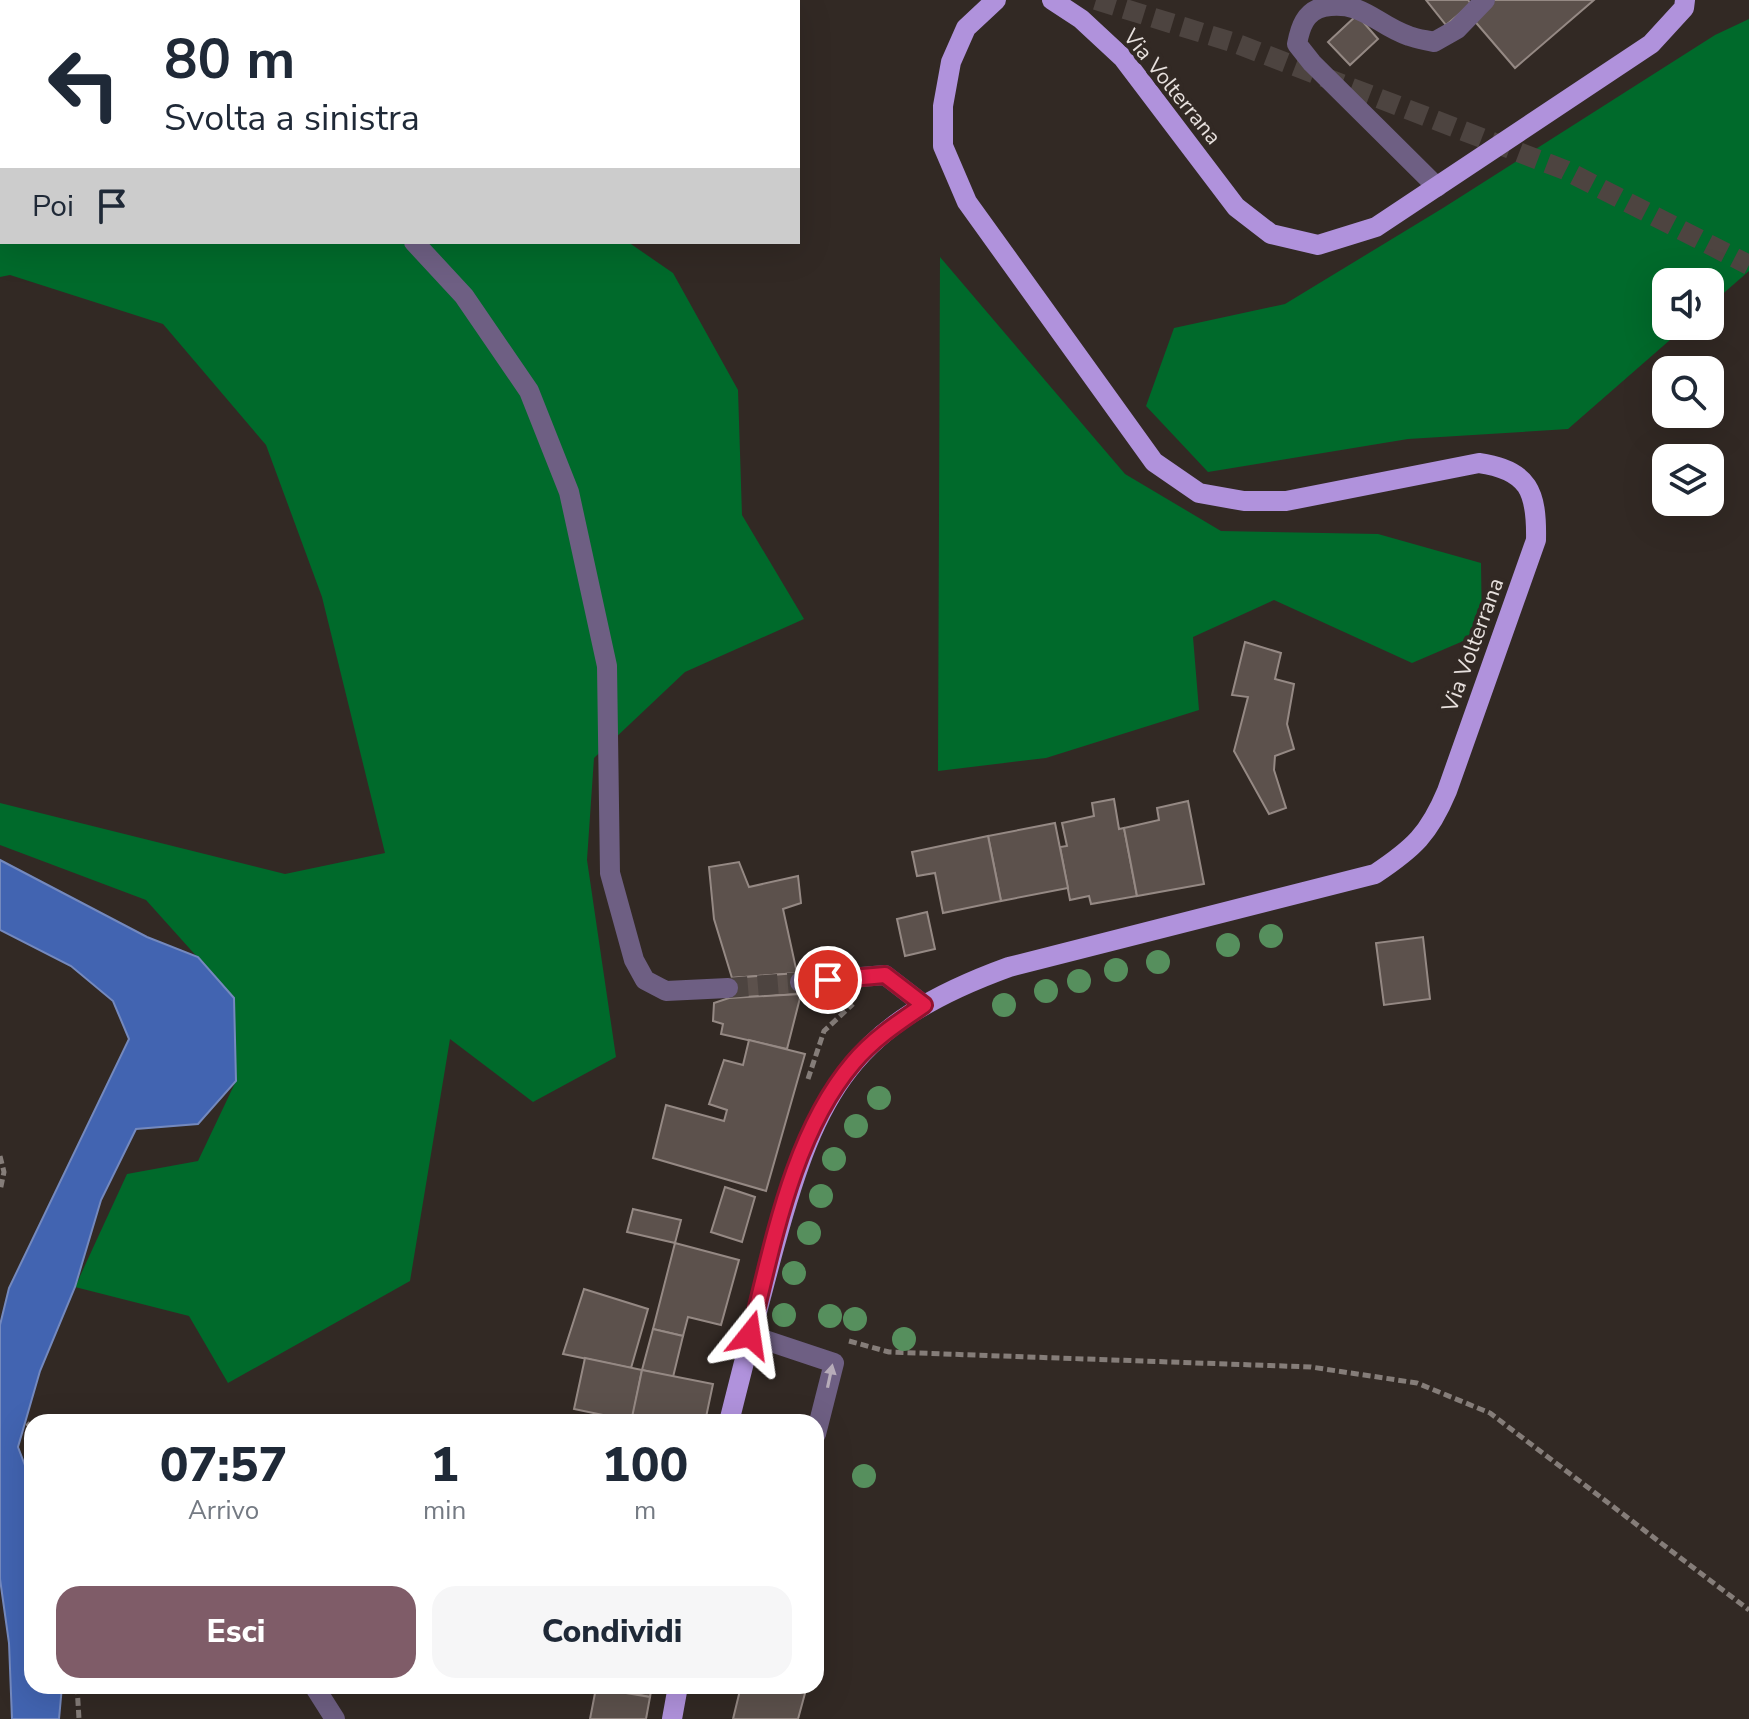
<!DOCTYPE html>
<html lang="it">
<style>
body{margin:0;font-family:"Nunito Sans",sans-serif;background:#f6f6f7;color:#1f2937;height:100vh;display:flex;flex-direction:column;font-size:30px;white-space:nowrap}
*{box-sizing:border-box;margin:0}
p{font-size:26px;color:#747a83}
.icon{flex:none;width:44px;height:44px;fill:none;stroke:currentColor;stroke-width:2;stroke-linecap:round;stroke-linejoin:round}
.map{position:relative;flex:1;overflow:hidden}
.side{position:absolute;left:24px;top:1414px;width:800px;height:280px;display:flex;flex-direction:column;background:#fff;border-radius:24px;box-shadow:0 8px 32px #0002}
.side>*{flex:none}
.hud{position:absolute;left:0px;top:0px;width:800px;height:244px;box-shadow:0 8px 32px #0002;background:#fff;color:#1f2937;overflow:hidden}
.fabs{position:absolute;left:1652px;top:268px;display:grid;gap:16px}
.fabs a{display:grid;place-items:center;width:72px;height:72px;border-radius:16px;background:#fff;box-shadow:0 8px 32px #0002;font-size:40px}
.pin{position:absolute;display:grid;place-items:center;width:68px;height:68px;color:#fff;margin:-34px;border:4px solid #fff;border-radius:50%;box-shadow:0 2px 8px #0007}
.me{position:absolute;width:88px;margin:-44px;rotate:15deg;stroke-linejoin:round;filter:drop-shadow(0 0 6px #0008)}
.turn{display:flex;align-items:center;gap:28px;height:168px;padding:0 32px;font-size:36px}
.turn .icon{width:104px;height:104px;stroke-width:2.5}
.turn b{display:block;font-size:56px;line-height:68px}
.then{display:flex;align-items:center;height:76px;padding:0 32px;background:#0003;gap:16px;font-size:30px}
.eta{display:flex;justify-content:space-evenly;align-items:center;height:136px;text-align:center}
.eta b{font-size:48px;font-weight:800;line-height:56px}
.cta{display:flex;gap:16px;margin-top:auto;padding:16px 32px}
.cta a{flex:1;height:92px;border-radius:24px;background:#7f5c68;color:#fff;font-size:32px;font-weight:800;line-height:92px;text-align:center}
.cta a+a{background:#f6f6f7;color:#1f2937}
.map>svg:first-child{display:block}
.forest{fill:#006a2b}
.water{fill:#4264b1;stroke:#7489be;stroke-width:2}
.building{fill:#5c514c;stroke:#958984;stroke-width:2}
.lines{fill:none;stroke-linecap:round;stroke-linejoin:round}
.minor-tunnel{stroke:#4d4440;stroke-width:20;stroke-dasharray:20 10;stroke-linecap:butt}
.major-tunnel{stroke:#4d4440;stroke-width:20;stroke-dasharray:20 10;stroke-linecap:butt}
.path{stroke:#857d79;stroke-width:5;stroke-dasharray:8 4;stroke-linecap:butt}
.minor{stroke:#6e5f83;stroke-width:20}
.major{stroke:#b092dc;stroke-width:20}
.tree{fill:#568f5d}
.oneway{fill:#b7acb9}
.route-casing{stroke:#92132f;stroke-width:20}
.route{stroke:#e11d48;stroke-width:14}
.labels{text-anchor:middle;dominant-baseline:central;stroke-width:8;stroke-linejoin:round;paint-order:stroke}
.street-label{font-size:22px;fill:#e7e0dd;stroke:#322924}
</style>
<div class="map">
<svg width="1749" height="1719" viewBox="0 0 1749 1719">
<rect width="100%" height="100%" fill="#322924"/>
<g class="forest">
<path d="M0 0H647L649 2H2V60Z"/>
<path d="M1749 19V271L1710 305V282H1666V326H1686L1568 429 1408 439 1208 472 1146 406 1174 328 1285 304 1443 208 1715 35Z"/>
<path d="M0 171 2 242H628L673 273 738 390 742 515 804 619 685 672 594 758 587 860 616 1057 533 1102 450 1039 410 1281 228 1383 189 1316 75 1287 127 1174 198 1161 236 1081 234 998 146 900 0 845V803L285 874 385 853 322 597 266 445 163 324 10 275 0 277Z"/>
<path d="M940 257 1125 474 1221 531 1378 534 1481 563 1482 633 1412 663 1274 600 1193 637 1199 710 1046 758 938 771Z"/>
</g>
<path class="water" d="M0 860 147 937 198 957 234 998 236 1081 198 1124 136 1129 101 1200 75 1287 40 1371 18 1447 32 1484V1686H62L59 1719H12L9 1643 0 1579V1325L9 1288 129 1039 113 1001 71 966 0 930Z"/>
<g class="building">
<path d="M1426 0H1468L1471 4 1446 25Z"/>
<path d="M1493 0H1594L1515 68 1472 18Z"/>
<path d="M1357 15 1378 39 1350 65 1328 42Z"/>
<path d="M1245 642 1281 653 1275 679 1294 684 1287 724 1294 749 1275 756 1274 770 1286 808 1269 814 1234 751 1248 697 1232 695Z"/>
<path d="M1114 799 1119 829 1124 828 1137 896 1091 904 1089 896 1070 900 1060 847 1067 846 1062 823 1094 816 1092 803Z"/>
<path d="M1188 801 1204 884 1137 896 1124 828 1159 820 1157 808Z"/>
<path d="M1055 823 1068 888 1001 901 988 836Z"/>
<path d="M988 836 1001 901 943 913 935 873 917 876 912 852Z"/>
<path d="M739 862 749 887 798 876 801 903 783 909 797 973 732 978 714 919 709 867Z"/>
<path d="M927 912 935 949 905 956 897 919Z"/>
<path d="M1423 937 1430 999 1384 1005 1376 943Z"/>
<path d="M797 973 801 994 729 998 732 978Z"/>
<path d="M801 994 787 1049 721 1034 723 1024 713 1021 714 1003 729 998Z"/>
<path d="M749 1040 805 1054 766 1191 653 1158 666 1105 724 1121 727 1110 709 1104 724 1060 743 1065Z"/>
<path d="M725 1187 755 1197 742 1242 711 1232Z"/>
<path d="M633 1209 681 1220 675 1243 627 1232Z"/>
<path d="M675 1243 739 1260 721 1325 688 1317 683 1336 653 1329Z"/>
<path d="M584 1289 648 1309 631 1368 563 1354Z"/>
<path d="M653 1329 683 1336 673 1377 642 1370Z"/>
<path d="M585 1358 642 1370 632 1421 574 1409Z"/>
<path d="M642 1370 713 1384 705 1422H631Z"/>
<path d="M596 1686H652L650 1697Z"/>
<path d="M741 1686H807L798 1719H733Z"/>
<path d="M596 1688 650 1697 646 1719H590Z"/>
</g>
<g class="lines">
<path class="minor-tunnel" d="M728 988 800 982"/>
<path class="major-tunnel" d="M1096 0 1235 43 1565 170 1749 265"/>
<g class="path">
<path d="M808 1079 824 1031 853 1004"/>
<path d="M0 1156 4 1172 0 1191"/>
<path d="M849 1341 889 1352 1311 1367 1417 1383 1490 1413 1749 1610"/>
<path d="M27 1423 32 1428"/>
<path d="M77 1686 79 1719"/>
</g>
<g class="minor">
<path d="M0 63H2"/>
<path d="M1437 187 1312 63 1297 44C1300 28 1305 11 1324 7 1363 0 1376 25 1409 36 1417 39 1426 40 1434 42L1457 29 1485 0"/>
<path d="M414 242 464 296 529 391 569 492 607 666 610 873 634 960 645 980 666 991 728 988"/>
<path d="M800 982 885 975 924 1005"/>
<path d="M750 1335 834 1363 816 1434"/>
<path d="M314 1686 335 1719"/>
</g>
<g class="major">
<path d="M1052 0 1081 19 1123 58 1236 207 1271 234 1318 245 1376 227 1651 44 1684 8 1685 0"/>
<path d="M729 1422C744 1362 759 1303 775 1244 817 1090 852 1024 1009 967L1375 874C1414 848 1429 834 1447 791L1536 540C1537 492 1529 470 1479 463L1286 501H1244L1199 493 1154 462 967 202 943 146V106L951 62 966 28 996 0"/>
<path d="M672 1719 678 1686"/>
</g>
</g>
<g class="tree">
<circle cx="1271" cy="936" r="12"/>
<circle cx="1228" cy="945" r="12"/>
<circle cx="1158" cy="962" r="12"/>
<circle cx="1116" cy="970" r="12"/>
<circle cx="1079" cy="981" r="12"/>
<circle cx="1046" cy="991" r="12"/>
<circle cx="1004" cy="1005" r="12"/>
<circle cx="879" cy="1098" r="12"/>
<circle cx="856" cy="1126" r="12"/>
<circle cx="834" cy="1159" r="12"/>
<circle cx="821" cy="1196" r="12"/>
<circle cx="809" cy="1233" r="12"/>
<circle cx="794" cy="1273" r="12"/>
<circle cx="784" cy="1315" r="12"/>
<circle cx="830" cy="1316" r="12"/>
<circle cx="855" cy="1319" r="12"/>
<circle cx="904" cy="1339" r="12"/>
<circle cx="864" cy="1476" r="12"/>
</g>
<defs><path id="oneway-solid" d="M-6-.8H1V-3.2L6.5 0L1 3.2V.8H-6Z" transform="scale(2)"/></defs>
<use class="oneway" href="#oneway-solid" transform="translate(830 1376) rotate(-78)"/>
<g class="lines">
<g class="route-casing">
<path id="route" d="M750 1335C773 1245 792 1135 853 1063 873 1039 899 1022 924 1005L885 975 828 980"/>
</g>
<use href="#route" class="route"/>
</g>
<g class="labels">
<g class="street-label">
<text transform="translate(1172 87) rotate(51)">Via Volterrana</text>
<text transform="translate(1473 645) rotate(-70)">Via Volterrana</text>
</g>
</g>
</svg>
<div class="fabs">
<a><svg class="icon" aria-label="sound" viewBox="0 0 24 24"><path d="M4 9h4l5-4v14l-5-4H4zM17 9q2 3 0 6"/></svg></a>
<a><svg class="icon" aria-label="search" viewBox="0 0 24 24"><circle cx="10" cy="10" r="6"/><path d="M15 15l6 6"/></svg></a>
<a><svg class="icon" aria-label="layers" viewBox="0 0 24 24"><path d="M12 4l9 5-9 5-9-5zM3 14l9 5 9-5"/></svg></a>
</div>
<div class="pin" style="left:828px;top:980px;background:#d93025"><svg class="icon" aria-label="arrive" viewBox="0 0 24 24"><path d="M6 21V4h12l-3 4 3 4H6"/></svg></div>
<svg class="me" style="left:750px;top:1335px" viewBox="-20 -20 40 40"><path d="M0-17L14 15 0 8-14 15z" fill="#e11d48" stroke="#fff" stroke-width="4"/></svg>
<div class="hud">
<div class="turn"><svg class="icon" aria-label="left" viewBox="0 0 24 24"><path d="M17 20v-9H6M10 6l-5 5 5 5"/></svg><div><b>80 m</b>Svolta a sinistra</div></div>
<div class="then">Poi<svg class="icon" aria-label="arrive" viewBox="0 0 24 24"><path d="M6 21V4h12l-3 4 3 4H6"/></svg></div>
</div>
<section class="side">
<div class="eta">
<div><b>07:57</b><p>Arrivo</p></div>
<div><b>1</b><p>min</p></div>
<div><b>100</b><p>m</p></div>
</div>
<div class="cta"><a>Esci</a><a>Condividi</a></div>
</section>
</div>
